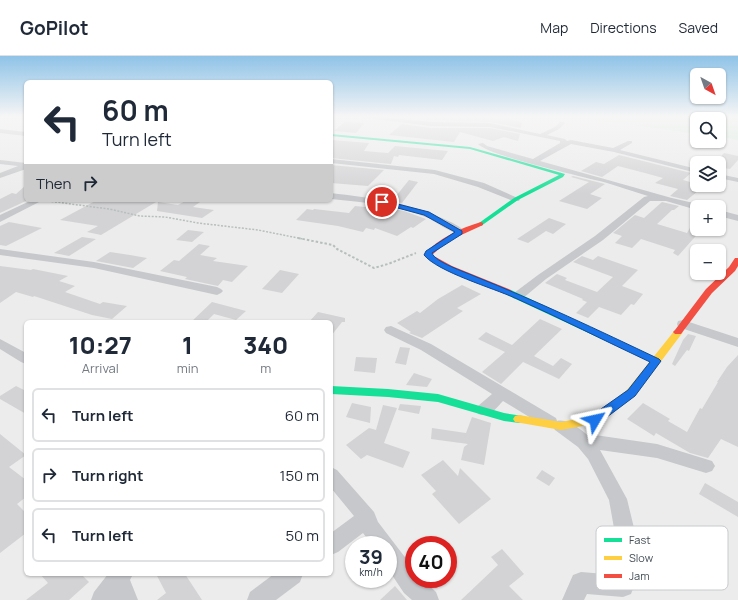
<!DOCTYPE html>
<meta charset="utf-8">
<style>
body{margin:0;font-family:Manrope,sans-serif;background:#f2f2f3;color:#1f2937;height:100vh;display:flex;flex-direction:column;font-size:15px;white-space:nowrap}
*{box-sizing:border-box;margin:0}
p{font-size:13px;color:#747a83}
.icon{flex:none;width:22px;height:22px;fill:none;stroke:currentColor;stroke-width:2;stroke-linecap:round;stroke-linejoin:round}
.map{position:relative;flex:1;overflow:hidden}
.side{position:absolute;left:24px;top:264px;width:309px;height:256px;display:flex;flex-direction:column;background:#fff;border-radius:6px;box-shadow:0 1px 3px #0004}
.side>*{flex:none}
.top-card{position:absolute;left:24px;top:24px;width:309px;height:122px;border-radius:6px;box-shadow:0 1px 3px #0004;background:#fff;color:#1f2937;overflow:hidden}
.needle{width:26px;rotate:140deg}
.buttons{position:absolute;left:690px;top:12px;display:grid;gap:8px}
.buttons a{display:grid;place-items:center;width:36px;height:36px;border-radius:6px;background:#fff;box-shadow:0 1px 3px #0004;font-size:20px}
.speed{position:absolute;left:345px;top:480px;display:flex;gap:8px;font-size:20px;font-weight:700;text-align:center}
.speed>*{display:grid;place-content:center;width:52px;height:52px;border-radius:50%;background:#fff;box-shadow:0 1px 3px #0004;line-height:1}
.speed small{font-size:10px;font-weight:400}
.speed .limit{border:6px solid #d22;background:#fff;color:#111}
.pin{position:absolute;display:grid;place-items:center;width:34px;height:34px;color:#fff;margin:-17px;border:2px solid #fff;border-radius:50%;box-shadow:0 1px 4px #0007}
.me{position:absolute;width:44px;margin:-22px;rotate:54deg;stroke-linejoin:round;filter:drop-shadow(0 0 3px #0008)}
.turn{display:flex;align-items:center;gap:14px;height:84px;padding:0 12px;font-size:18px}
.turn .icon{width:52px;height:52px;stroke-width:2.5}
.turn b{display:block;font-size:28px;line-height:34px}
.then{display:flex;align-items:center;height:38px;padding:0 12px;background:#0003;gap:8px;font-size:15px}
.eta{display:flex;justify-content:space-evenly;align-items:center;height:68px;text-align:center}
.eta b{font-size:24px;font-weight:800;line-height:28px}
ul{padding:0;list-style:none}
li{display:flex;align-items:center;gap:12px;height:54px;margin:0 8px 6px;padding:0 4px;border:2px solid #e0e1e3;border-radius:6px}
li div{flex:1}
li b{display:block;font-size:15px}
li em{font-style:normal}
header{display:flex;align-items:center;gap:24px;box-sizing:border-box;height:56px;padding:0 20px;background:#fff;border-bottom:1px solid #e0e1e3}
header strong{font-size:19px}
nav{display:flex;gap:22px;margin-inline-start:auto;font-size:14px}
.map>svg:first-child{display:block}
.green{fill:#d2eadb}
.building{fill:#d3d3d5}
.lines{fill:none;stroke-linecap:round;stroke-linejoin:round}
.path-far1{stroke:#b5bfbc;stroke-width:1.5;stroke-dasharray:2 1.5;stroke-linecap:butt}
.path{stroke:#b5bfbc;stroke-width:2;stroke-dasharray:2.5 2;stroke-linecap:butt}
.street{fill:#c6c8cb;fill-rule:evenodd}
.fast{fill:#16e098;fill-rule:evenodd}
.slow{fill:#ffcf43;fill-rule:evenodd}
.jam{fill:#f24e42;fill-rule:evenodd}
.route{fill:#1a73e8;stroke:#114b97}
.key{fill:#fff;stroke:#c7cacd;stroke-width:1}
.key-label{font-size:11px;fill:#454f57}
</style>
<header>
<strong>GoPilot</strong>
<nav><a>Map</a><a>Directions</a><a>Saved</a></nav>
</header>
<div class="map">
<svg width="738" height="544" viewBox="0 0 738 544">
<rect width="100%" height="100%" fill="#edecec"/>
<path class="green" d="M572 61H738V84L719 81V63H697V78Z"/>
<g class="building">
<path d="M426 61H494L522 66 521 72 490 66 417 63Z"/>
<path d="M345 66H347L364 67 356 77 334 75Z"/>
<path d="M402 68 431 72H490L520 78 518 85 504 81 493 85 460 76 454 86 389 79Z"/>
<path d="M331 84 369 87 364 95 388 97 395 90 448 95 442 104 399 99 398 101 394 100 391 108 331 102Z"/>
<path d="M724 97 738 100V104L730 113 719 111V103Z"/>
<path d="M619 99 691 117 683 124 704 130 687 144 670 140 678 133 655 127 663 122 645 117 618 110 602 121 581 115 596 106 604 108Z"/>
<path d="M331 109 384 114 368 130 331 127Z"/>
<path d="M573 120 605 128 590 138 602 142 587 153 559 145 589 126 571 121Z"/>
<path d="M409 124 418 126 402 147 392 145Z"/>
<path d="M26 129V145L0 157V143L12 137 16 138Z"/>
<path d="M97 144H143L156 146 101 179 87 176 98 170 60 164Z"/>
<path d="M187 144 200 146 193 151 214 154 202 162 157 155 158 146 178 149Z"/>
<path d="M662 146 679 150 674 154H672L657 168 687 177 691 170 702 173 678 200 673 197 675 194 641 183 632 192 615 187 622 180 613 177 635 159 644 162Z"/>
<path d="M355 150 375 152 377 150H380L404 155 426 163 413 172 411 171 397 180 375 172 374 174 366 172 363 176 338 170 296 164 307 153 313 154 314 153 349 157Z"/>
<path d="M549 162 566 168 553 178 546 175 528 187 517 183Z"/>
<path d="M9 166 42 172 6 190 0 189V170Z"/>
<path d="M188 174 204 176 192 186 176 184Z"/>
<path d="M82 181 96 183 69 200 54 197Z"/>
<path d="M199 188 210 190 200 199 217 202 213 205 248 210 232 226 223 224 218 230 185 223 187 221 160 215 174 204 179 205Z"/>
<path d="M110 196 130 199 147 202 133 212 96 205Z"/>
<path d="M582 200 593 204 598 200 638 214 622 230 643 238 634 249 631 248 621 259 599 251 588 262 576 257 587 246 582 244 583 243 545 227 557 218 567 222 565 224 597 236 613 221 573 206Z"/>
<path d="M0 210 31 214 33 213 68 220 59 225 75 230 65 236 100 248 103 246 127 250 112 263 92 259 34 240 33 241 16 236 0 247Z"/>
<path d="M280 214 299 218 282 237 262 233Z"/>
<path d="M462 229 481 238 457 252 463 255 422 282 409 277 411 276 397 267 417 255 420 257 438 243Z"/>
<path d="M212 246 246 255 236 264 214 258 206 266H191Z"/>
<path d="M318 256 345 262V266H342L331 280V266H309Z"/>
<path d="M540 263 562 273 534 300 553 310 561 302 572 308 559 323 523 306 501 328 482 316 505 296 478 283 486 276 512 289Z"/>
<path d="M688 278 696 280 689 295 687 294 675 310 672 308 683 284Z"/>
<path d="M400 291 410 292 406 309 395 307Z"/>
<path d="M738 299V391L721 383 708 402 690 397 656 377 654 380 627 363 643 347 670 363 668 365 687 376 700 352 702 353 718 326H717L727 311Z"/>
<path d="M356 301 377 302 375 317 354 315Z"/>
<path d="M414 317 432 323 427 331 406 329Z"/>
<path d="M16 330 26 335V358L0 343V340Z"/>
<path d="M352 347 371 351 370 367 346 361Z"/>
<path d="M400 348 421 350 419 358 398 354Z"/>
<path d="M383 349 397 352 384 387 410 396 403 412 367 399 361 403 346 389 369 372 376 374Z"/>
<path d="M472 361 491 367 484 409 461 404 464 391 468 388 431 383 432 372 466 377Z"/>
<path d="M0 378 26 399 9 411 26 424V441L17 448 26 457V477L0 497Z"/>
<path d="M443 404 458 420 460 412 491 443 459 468 432 438 436 435 421 419Z"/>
<path d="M542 414 555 422 549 430 536 422Z"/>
<path d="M705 427 738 446V461L699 438Z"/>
<path d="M502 493 524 518 509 530 523 544H461L498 509 491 501Z"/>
<path d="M40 518H81L89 526 69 544H26L48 527Z"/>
<path d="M156 518H185L202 544H157L166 537Z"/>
<path d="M395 530 407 544H380Z"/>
</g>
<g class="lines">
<path class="path-far1" d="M48 145 109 153 140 160 165 161 198 167 258 174 303 183"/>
<path class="path" d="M298 182 333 189 337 193 374 212 388 208 416 197"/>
<g class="street">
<path d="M359 61H384L431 66 490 67 540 78 555 71 560 66H564L565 67 559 73 547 79 565 83 567 85 571 84 613 92 628 85H632V87L620 94 697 113V117L614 96 571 88 540 105C581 116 621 128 661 139 674 143 687 145 700 149L701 151H697V154L666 145H650L603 184 546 223 522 243H514L512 240 514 237 538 219 595 180 644 141 648 140C634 136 621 131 607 127 585 121 489 100 478 88L483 87 487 90 533 103 560 87V85L490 71 431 70Z"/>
<path d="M0 73 26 76V80L0 77Z"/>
<path d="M331 103 435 114 484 127 520 143 519 145H513L478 131 434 118 331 107Z"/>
<path d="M0 104 26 107V113L0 122V117L18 110 0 108Z"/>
<path d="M719 118 738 122V126L719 122Z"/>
<path d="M331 137C370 142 409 146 444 163 451 166 460 170 465 176L463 178C455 180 436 166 428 162 397 149 363 146 331 143Z"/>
<path d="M32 144H43L0 166V159Z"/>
<path d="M719 154 738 159V165L719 160Z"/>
<path d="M0 193 94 206 217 231 221 233 223 235 221 237 217 239 94 212 0 199Z"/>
<path d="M683 264 738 282V291L678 271 677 268 678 265Z"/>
<path d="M391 270 431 288 556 362 557 365C568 362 582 375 590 381L595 379 657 388 712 405 715 410 712 415 706 417 657 402 600 394 627 443 634 472 640 514 631 538 623 541 587 538 584 544H562L573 519 581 516 617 519 618 514 614 472 609 444 588 403 578 391 555 374 553 371 550 372 544 370 503 345C496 352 490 362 478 358L476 354 478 350 492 338 421 294 386 277 384 274 386 271Z"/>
<path d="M0 283 26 297V308L21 306 0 293Z"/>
<path d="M331 411 337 414 374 456 378 466 414 513V523H422L436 536 439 544H412L404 537 388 513V489H372L363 477 338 496 331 499V477L354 460 331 432Z"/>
<path d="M108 518H133L130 524 138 544H91L94 536Z"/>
<path d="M274 518H303L300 526 276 544H247L250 536Z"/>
</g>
<g class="fast">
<path d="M331 78 470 91 565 118 563 121 518 144 481 170 479 169V167L514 142 559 119 470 93 331 80Z"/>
<path d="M505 234H511L659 303 661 305 659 307H653L505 238 504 236Z"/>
<path d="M331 330 388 333 438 338 504 357 523 360 525 363 523 366 519 367 504 365 438 346 388 341 331 338Z"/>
</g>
<path class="slow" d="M678 273 683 276 635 340 599 367 561 374 515 366 513 363 515 360 519 359 561 366 592 360 627 334 675 274Z"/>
<g class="jam">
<path d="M481 166 483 167V169L448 185 432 199 452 210 511 234 512 236 511 238H505L446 214 424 199C438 182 461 172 481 166Z"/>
<path d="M735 202H738V210L735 215 712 237 681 278H675L673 276 675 274 706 233 729 211Z"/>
</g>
</g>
<linearGradient id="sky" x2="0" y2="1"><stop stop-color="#8fc3e7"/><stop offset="0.44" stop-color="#f7f6f6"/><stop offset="1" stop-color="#f7f6f6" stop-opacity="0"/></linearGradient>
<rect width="738" height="138" fill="url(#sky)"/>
<path class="route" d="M382 144 429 156 462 175V178L432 197C435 206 465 216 474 220 537 245 598 274 659 303L661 305 635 340 599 367 595 368 591 367 590 364 591 360 628 334 650 306C605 285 560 262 515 242 493 232 438 216 424 199L426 195 455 176 424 159 379 147V145Z"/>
<rect x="596" y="470" width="132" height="64" rx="6" class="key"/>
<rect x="604" y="482" width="18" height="4" fill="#16e098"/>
<rect x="604" y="500" width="18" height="4" fill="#ffcf43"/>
<rect x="604" y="518" width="18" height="4" fill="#f24e42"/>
<g class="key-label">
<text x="629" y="488">Fast</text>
<text x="629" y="506">Slow</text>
<text x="629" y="524">Jam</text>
</g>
</svg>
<div class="buttons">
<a><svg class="needle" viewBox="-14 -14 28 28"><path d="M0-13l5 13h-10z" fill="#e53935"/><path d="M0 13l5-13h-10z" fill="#747a83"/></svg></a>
<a><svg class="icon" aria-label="search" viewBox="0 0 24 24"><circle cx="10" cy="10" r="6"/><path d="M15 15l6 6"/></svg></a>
<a><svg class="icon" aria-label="layers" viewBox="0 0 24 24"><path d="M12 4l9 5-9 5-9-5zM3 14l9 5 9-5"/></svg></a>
<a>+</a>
<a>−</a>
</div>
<div class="speed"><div>39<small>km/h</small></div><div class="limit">40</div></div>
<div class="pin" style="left:382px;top:146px;background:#d93025"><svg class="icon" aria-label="arrive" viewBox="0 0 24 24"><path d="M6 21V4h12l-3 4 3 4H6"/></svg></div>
<svg class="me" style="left:595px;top:364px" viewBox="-20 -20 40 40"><path d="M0-17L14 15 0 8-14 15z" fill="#1a73e8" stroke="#fff" stroke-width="4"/></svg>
<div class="top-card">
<div class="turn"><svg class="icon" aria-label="left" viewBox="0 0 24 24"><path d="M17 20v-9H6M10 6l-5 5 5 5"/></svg><div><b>60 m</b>Turn left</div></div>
<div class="then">Then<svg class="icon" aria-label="right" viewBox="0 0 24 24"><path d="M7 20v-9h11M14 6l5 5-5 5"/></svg></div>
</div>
<section class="side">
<div class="eta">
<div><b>10:27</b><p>Arrival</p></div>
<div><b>1</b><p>min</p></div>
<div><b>340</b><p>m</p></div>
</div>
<ul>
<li><svg class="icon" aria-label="left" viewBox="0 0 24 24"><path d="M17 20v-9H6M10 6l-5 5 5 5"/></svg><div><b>Turn left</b></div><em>60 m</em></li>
<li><svg class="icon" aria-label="right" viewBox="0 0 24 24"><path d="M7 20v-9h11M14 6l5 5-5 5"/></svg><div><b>Turn right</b></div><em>150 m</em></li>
<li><svg class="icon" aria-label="left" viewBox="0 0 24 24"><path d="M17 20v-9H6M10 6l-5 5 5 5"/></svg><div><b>Turn left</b></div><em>50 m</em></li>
</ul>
</section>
</div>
